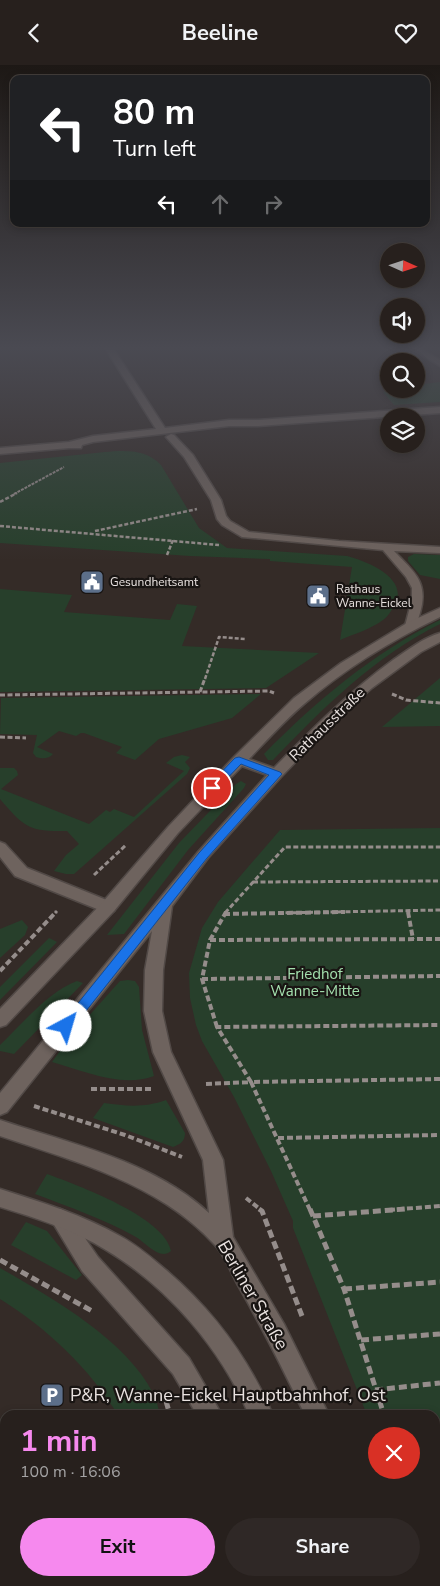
<!DOCTYPE html>
<meta charset="utf-8">
<style>
body{margin:0;font-family:"Nunito Sans",sans-serif;background:#2f2826;color:#f1f3f6;height:100vh;display:flex;flex-direction:column;font-size:19px;white-space:nowrap}
*{box-sizing:border-box;margin:0}
p{font-size:16px;color:#a4a3a4}
.icon{flex:none;width:28px;height:28px;fill:none;stroke:currentColor;stroke-width:2;stroke-linecap:round;stroke-linejoin:round}
.map{position:relative;flex:1;overflow:hidden}
.sheet{position:absolute;left:0px;top:1345px;width:440px;height:176px;display:flex;flex-direction:column;background:#27201d;border-radius:15px 15px 0 0;box-shadow:0 2px 8px #0003,0 0 0 1px #433e3b}
.sheet>*{flex:none}
.banner{position:absolute;left:10px;top:10px;width:420px;height:152px;border-radius:10px;box-shadow:0 2px 8px #0003,0 0 0 1px #433e3b;background:#202124;color:#fff;overflow:hidden}
.needle{width:32px;rotate:93deg}
.buttons{position:absolute;left:380px;top:178px;display:grid;gap:10px}
.buttons a{display:grid;place-items:center;width:45px;height:45px;border-radius:50%;background:#27201d;box-shadow:0 2px 8px #0003,0 0 0 1px #433e3b;font-size:25px}
.pin{position:absolute;display:grid;place-items:center;width:42px;height:42px;color:#fff;margin:-21px;border:2px solid #fff;border-radius:50%;box-shadow:0 1px 5px #0007}
.me{position:absolute;width:55px;margin:-28px;rotate:39deg;stroke-linejoin:round;filter:drop-shadow(0 0 4px #0008)}
.turn{display:flex;align-items:center;gap:18px;height:105px;padding:0 20px;font-size:22px}
.turn .icon{width:65px;height:65px;stroke-width:2.5}
.turn b{display:block;font-size:35px;line-height:42px}
.lanes{display:flex;align-items:center;height:48px;padding:0 20px;background:#0003;justify-content:center;gap:25px;direction:ltr}
.lanes .off{opacity:.35}
.round{display:grid;place-items:center;flex:none;width:52px;height:52px;border-radius:26px;background:#2f2826}
.head{display:flex;align-items:center;justify-content:space-between;height:85px;padding:0 20px}
h1{font-size:30px;font-weight:700;line-height:38px;color:#f689ee}
.cta{display:flex;gap:10px;margin-top:auto;padding:10px 20px}
.cta a{flex:1;height:58px;border-radius:30px;background:#f689ee;color:#111;font-size:20px;font-weight:700;line-height:58px;text-align:center}
.cta a+a{background:#2f2826;color:#f1f3f6}
header{display:flex;justify-content:space-between;align-items:center;height:65px;padding:0 20px;background:#27201d;font-size:22px;font-weight:700}
.map>svg:first-child{display:block}
.green{fill:#273f2b}
.lines{fill:none;stroke-linecap:round;stroke-linejoin:round}
.lane-casing{stroke:#514946;stroke-width:3}
.street-casing{stroke:#514946;stroke-width:3}
.secondary-casing{stroke:#514946;stroke-width:3}
.path-far4{stroke:#958d8b;stroke-width:2;stroke-dasharray:3 1;stroke-linecap:butt}
.path-far3{stroke:#958d8b;stroke-width:2.5;stroke-dasharray:4 2;stroke-linecap:butt}
.path-far2{stroke:#958d8b;stroke-width:3;stroke-dasharray:5 2.5;stroke-linecap:butt}
.path-far1{stroke:#958d8b;stroke-width:4;stroke-dasharray:6 3;stroke-linecap:butt}
.path{stroke:#958d8b;stroke-width:5;stroke-dasharray:8 4;stroke-linecap:butt}
.lane{fill:#6e635e;fill-rule:evenodd}
.street{fill:#6e635e;fill-rule:evenodd}
.secondary{fill:#6e635e;fill-rule:evenodd}
.route{fill:#1a73e8;stroke:#114b97}
.labels{text-anchor:middle;dominant-baseline:central;stroke-width:4.5;stroke-linejoin:round;paint-order:stroke}
.far-poi-label{font-size:12px;fill:#e9e2e0;stroke:#191513;text-anchor:start}
.street-label{font-size:15px;fill:#e9e2e0;stroke:#191513}
.park-label{font-size:15px;fill:#a4e0ae;stroke:#191513}
.near-street-label{font-size:18px;fill:#e9e2e0;stroke:#191513}
.near-poi-label{font-size:18px;fill:#e9e2e0;stroke:#191513;text-anchor:start}
</style>
<header><svg class="icon" aria-label="back" viewBox="0 0 24 24"><path d="M15 5l-7 7 7 7"/></svg>Beeline<svg class="icon" aria-label="heart" viewBox="0 0 24 24"><path d="M12 20l-8-8c-3-5 5-10 8-4 3-6 11-1 8 4z"/></svg></header>
<div class="map">
<svg width="440" height="1521" viewBox="0 0 440 1521">
<rect width="100%" height="100%" fill="#342b27"/>
<g class="green">
<path d="M440 317V337L394 340 383 327 416 324V320Z"/>
<path d="M105 387C124 385 147 384 161 400L199 463 227 483 347 491C370 497 415 516 391 546 389 549 386 553 383 555 371 564 354 569 340 575L352 502 270 496V494L190 491 0 478V398Z"/>
<path d="M414 489 440 490V514L420 510 408 496V492Z"/>
<path d="M0 524 72 530 64 547 170 555 177 539 197 541 182 581 319 588 266 623 0 627Z"/>
<path d="M440 555V559C375 591 323 643 273 695H268L264 689C316 636 373 588 440 555Z"/>
<path d="M440 613V661L382 662Z"/>
<path d="M261 629 232 653 159 674 135 695 116 688 122 682 84 668H81L76 671 59 666 37 682 53 689C49 694 42 694 36 692L33 688 37 670 0 669 1 633Z"/>
<path d="M182 690 190 692 185 697 190 703 187 709 74 809H66L54 806 66 790 79 779 67 766C29 767 24 762 0 734V703H14L17 706 18 710 1 724 89 759 106 745 110 747 114 744 134 752 184 706 166 698 174 692Z"/>
<path d="M241 716 246 719 244 723 188 785 124 869 107 870 179 778 236 719Z"/>
<path d="M440 763V1521H434L432 1516H435V1350H367L293 1163V1156L271 1106 234 1032 202 976 196 960 190 933 189 908 202 863 218 837 280 765Z"/>
<path d="M22 855 28 862 25 870 0 893V864Z"/>
<path d="M49 873 57 877 0 935V922Z"/>
<path d="M128 915 135 916 139 922 142 965 154 1011C121 1023 84 1006 52 997L70 972 120 916Z"/>
<path d="M77 916 83 918 14 989 0 986V980C21 960 49 926 77 916Z"/>
<path d="M166 1035 185 1068C185 1077 180 1079 173 1082L93 1053 104 1038C126 1041 144 1043 166 1035Z"/>
<path d="M47 1109C77 1120 165 1152 171 1186 160 1196 146 1178 136 1172 104 1154 69 1142 35 1129Z"/>
<path d="M26 1157 47 1166 82 1210 76 1215 11 1180Z"/>
<path d="M0 1203C51 1232 126 1275 153 1328 157 1335 158 1343 160 1350H118C90 1304 46 1262 0 1234Z"/>
<path d="M0 1408 5 1416V1462L0 1465Z"/>
</g>
<g class="lines">
<g class="lane-casing">
<g id="lane">
<path d="M60 1144 67 1147 98 1192 189 1293 222 1350H197L173 1309 82 1206 50 1153 53 1147Z"/>
<path d="M250 1516H276L278 1521H252Z"/>
</g>
</g>
<g class="street-casing">
<g id="street">
<path d="M105 283H113L165 363 229 355H258L440 342V348L258 361H229L93 377 82 380 81 383H69L0 389V383L69 377 93 371 156 364Z"/>
<path d="M411 283H420L440 295V301Z"/>
<path d="M171 369 174 370 193 390 221 435 226 451 230 456 249 467 339 476 440 482V488L394 486C414 507 429 517 420 548 418 553 418 559 415 564L411 565 405 561 412 534V523L406 512 383 485 242 472 222 460 217 454 211 435 184 392 166 372Z"/>
<path d="M0 777 5 779 27 803 114 838 116 842 114 846 108 847 102 846 15 811 0 792Z"/>
</g>
</g>
<g class="secondary-casing">
<g id="secondary">
<path d="M440 543V552C392 575 344 604 304 639 284 656 267 675 249 694L274 703C312 664 349 627 393 595 408 585 423 573 440 568V577L421 587 372 623 333 658 281 712 208 793 172 841 163 905 162 946 171 987 223 1095 233 1172 284 1259 329 1350H305C284 1306 263 1264 239 1222 231 1208 225 1190 214 1179 158 1118 76 1097 0 1071V1055C71 1079 153 1096 209 1148L203 1095 153 987 144 946 145 905 152 866 7 1047 0 1050V1028L198 787 267 710 242 701 178 768 114 846 6 960 0 962V944L102 838 168 762 234 692 294 633 341 598 407 558Z"/>
<path d="M0 1124C41 1137 83 1150 120 1171 137 1180 152 1193 166 1205 214 1246 248 1292 273 1350H249C221 1284 168 1222 106 1185 74 1165 36 1153 0 1142Z"/>
<path d="M307 1516H333L335 1521H309Z"/>
<path d="M368 1516H394L396 1521H370Z"/>
</g>
</g>
<path class="path-far4" d="M14 429 64 402"/>
<g class="path-far3">
<path d="M0 437 17 428"/>
<path d="M0 461 219 480"/>
<path d="M95 466 197 444"/>
<path d="M167 490 173 475"/>
<path d="M205 614 219 572 245 574"/>
</g>
<g class="path-far2">
<path d="M200 627 205 613"/>
<path d="M392 629 406 635 440 638"/>
<path d="M0 630 269 626 274 628"/>
<path d="M0 672 26 673"/>
<path d="M94 810 126 780"/>
<path d="M253 817 440 816"/>
<path d="M408 845 409 848"/>
<path d="M55 848 57 846"/>
<path d="M225 848 285 782H440"/>
<path d="M278 848 440 845"/>
</g>
<g class="path-far1">
<path d="M408 847 413 874"/>
<path d="M224 849 345 847"/>
<path d="M210 875 440 874"/>
<path d="M0 906 56 847"/>
<path d="M202 914 440 911"/>
<path d="M217 962 202 914 210 875 226 847"/>
<path d="M206 1019 251 1017 217 962 440 960"/>
<path d="M91 1024H153"/>
<path d="M34 1041 125 1070 182 1092"/>
<path d="M278 1073 440 1070"/>
<path d="M246 1133 261 1145"/>
<path d="M310 1145 251 1017 440 1014"/>
<path d="M389 1145 440 1141"/>
</g>
<g class="path">
<path d="M259 1144 262 1146 302 1251"/>
<path d="M310 1144 344 1224 384 1350"/>
<path d="M313 1151 405 1144"/>
<path d="M0 1195 92 1246"/>
<path d="M344 1224 440 1217"/>
<path d="M361 1275 440 1269"/>
<path d="M375 1325 440 1318"/>
<path d="M166 1336 170 1350"/>
<path d="M435 1377H440"/>
<path d="M435 1458H440"/>
<path d="M214 1516 215 1521"/>
</g>
<use href="#lane" class="lane"/>
<use href="#street" class="street"/>
<use href="#secondary" class="secondary"/>
</g>
<linearGradient id="sky" x2="0" y2="1"><stop stop-color="#1d1815"/><stop offset="0.57" stop-color="#4a4a52"/><stop offset="1" stop-color="#4a4a52" stop-opacity="0"/></linearGradient>
<rect width="440" height="496" fill="url(#sky)"/>
<path class="route" d="M239 692 280 707 282 709 207 793 71 965H62L60 961 62 958 199 788 269 710 241 699 216 725H208L207 723 208 721 235 693Z"/>
<defs>
<g id="civic-square" transform="scale(1.25)"><rect x="-9" y="-9" width="18" height="18" rx="4" fill="#5c6f8a" stroke="#191513"/><path d="M-.6-6.5H3V-4.5H.6V-3L4-1V1h2V6H-6V1h2V-1L-.6-3ZM-1.2 2.5V6h2.4V2.5Z" fill="#fff"/></g>
<g id="parking-square" transform="scale(1.25)"><rect x="-9" y="-9" width="18" height="18" rx="4" fill="#5c6f8a" stroke="#191513"/><path d="M-3.5-5.5H1a3.5 3.5 0 0 1 0 7H-1V5.5H-3.5ZM-1-3.4V-.6H.8a1.4 1.4 0 0 0 0-2.8Z" fill="#fff"/></g>
</defs>
<g fill-rule="evenodd">
<use href="#civic-square" x="92" y="517"/>
<use href="#civic-square" x="318" y="531"/>
<use href="#parking-square" x="52" y="1330"/>
</g>
<g class="labels">
<g class="far-poi-label">
<text x="110" y="517">Gesundheitsamt</text>
<text x="336" y="524">Rathaus<tspan x="336" dy="14">Wanne-Eickel</tspan></text>
</g>
<g class="street-label">
<text transform="translate(327 659) rotate(-44)">Rathausstraße</text>
</g>
<g class="park-label">
<text x="315" y="909">Friedhof<tspan x="315" dy="17">Wanne-Mitte</tspan></text>
</g>
<g class="near-street-label">
<text transform="translate(253 1230) rotate(60)">Berliner Straße</text>
</g>
<g class="near-poi-label">
<text x="70" y="1330">P&amp;R, Wanne-Eickel Hauptbahnhof, Ost</text>
</g>
</g>
</svg>
<div class="buttons">
<a><svg class="needle" viewBox="-14 -14 28 28"><path d="M0-13l5 13h-10z" fill="#e53935"/><path d="M0 13l5-13h-10z" fill="#a4a3a4"/></svg></a>
<a><svg class="icon" aria-label="sound" viewBox="0 0 24 24"><path d="M4 9h4l5-4v14l-5-4H4zM17 9q2 3 0 6"/></svg></a>
<a><svg class="icon" aria-label="search" viewBox="0 0 24 24"><circle cx="10" cy="10" r="6"/><path d="M15 15l6 6"/></svg></a>
<a><svg class="icon" aria-label="layers" viewBox="0 0 24 24"><path d="M12 4l9 5-9 5-9-5zM3 14l9 5 9-5"/></svg></a>
</div>
<div class="pin" style="left:212px;top:723px;background:#d93025"><svg class="icon" aria-label="arrive" viewBox="0 0 24 24"><path d="M6 21V4h12l-3 4 3 4H6"/></svg></div>
<svg class="me" style="left:66px;top:961px" viewBox="-20 -20 40 40"><circle r="19" fill="#fff"/><path d="M0-13L10 11 0 6-10 11z" fill="#1a73e8"/></svg>
<div class="banner">
<div class="turn"><svg class="icon" aria-label="left" viewBox="0 0 24 24"><path d="M17 20v-9H6M10 6l-5 5 5 5"/></svg><div><b>80 m</b>Turn left</div></div>
<div class="lanes"><svg class="icon" aria-label="left" viewBox="0 0 24 24"><path d="M17 20v-9H6M10 6l-5 5 5 5"/></svg><svg class="icon off" aria-label="ahead" viewBox="0 0 24 24"><path d="M12 20V5M6 11l6-6 6 6"/></svg><svg class="icon off" aria-label="right" viewBox="0 0 24 24"><path d="M7 20v-9h11M14 6l5 5-5 5"/></svg></div>
</div>
<section class="sheet">
<div class="head"><div><h1>1 min</h1><p>100 m · 16:06</p></div><a class="round" style="background:#d93025;color:#fff"><svg class="icon" aria-label="close" viewBox="0 0 24 24"><path d="M6 6l12 12M18 6L6 18"/></svg></a></div>
<div class="cta"><a>Exit</a><a>Share</a></div>
</section>
</div>
